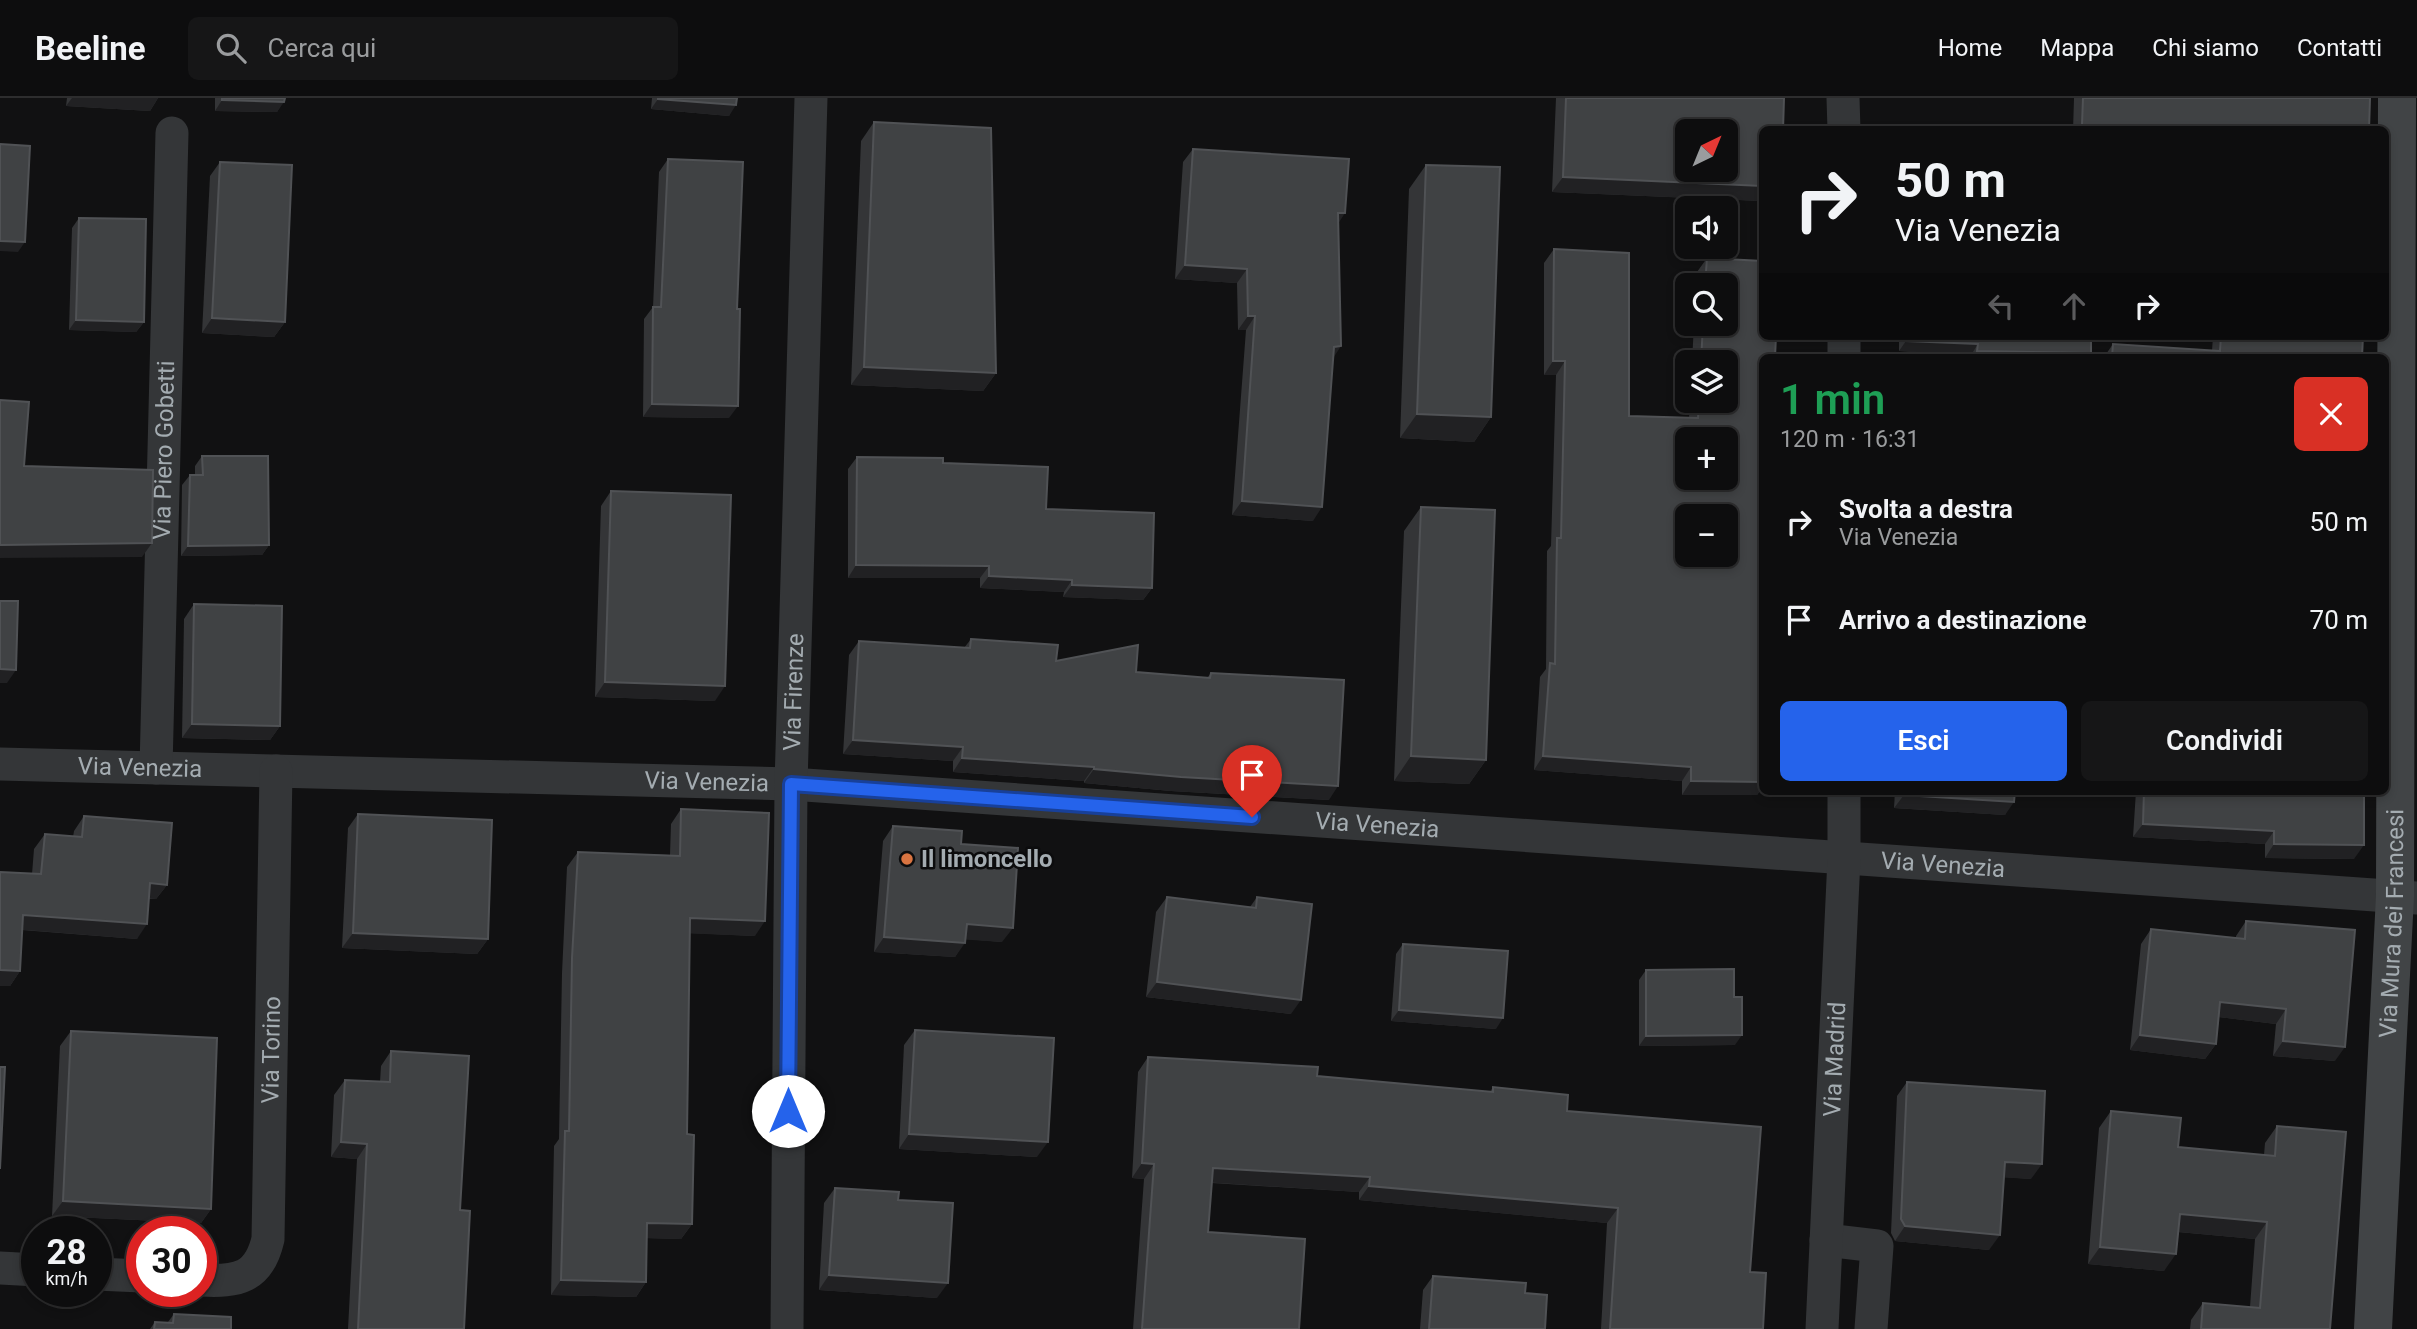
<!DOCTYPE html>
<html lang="it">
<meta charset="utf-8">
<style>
body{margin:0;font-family:Roboto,sans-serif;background:#161617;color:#f1f3f6;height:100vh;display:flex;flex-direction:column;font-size:26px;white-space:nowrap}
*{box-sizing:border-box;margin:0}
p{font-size:23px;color:#9a9c9e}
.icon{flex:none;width:38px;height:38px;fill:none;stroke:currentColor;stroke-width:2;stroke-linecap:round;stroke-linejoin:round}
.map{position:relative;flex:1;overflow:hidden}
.side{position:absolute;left:1759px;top:256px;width:630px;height:441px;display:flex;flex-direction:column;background:#0d0d0e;border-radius:10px;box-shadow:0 4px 10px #0003,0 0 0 2px #2d2d2e}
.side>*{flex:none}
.guide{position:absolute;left:1759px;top:28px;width:630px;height:214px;border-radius:10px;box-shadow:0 4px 10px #0003,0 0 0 2px #2d2d2e;background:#0d0d0e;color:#f1f3f6;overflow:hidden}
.needle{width:46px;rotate:43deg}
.tools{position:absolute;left:1675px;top:21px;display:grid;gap:14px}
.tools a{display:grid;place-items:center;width:63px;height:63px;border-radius:10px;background:#0d0d0e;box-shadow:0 4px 10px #0003,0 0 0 2px #2d2d2e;font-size:35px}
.speed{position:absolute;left:21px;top:1118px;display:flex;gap:14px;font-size:35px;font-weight:700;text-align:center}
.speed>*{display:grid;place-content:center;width:91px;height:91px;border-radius:50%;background:#0d0d0e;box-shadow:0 4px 10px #0003,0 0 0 2px #2d2d2e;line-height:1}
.speed small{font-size:18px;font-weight:400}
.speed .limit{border:10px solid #d22;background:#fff;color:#111}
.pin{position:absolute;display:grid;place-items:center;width:60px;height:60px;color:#fff;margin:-72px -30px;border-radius:50% 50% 50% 0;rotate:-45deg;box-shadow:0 0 7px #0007}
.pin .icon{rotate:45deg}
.me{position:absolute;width:77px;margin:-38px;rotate:0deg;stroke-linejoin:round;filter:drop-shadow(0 0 5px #0008)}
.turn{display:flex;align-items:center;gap:24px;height:147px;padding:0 21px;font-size:32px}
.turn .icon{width:91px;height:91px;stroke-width:2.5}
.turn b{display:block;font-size:49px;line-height:60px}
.lanes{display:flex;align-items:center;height:66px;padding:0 21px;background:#0003;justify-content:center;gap:35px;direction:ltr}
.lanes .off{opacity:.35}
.round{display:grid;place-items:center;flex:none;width:74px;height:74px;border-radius:10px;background:#161617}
.summary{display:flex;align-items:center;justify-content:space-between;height:119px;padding:0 21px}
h1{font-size:42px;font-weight:600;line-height:52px;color:#1e9e55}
.cta{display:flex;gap:14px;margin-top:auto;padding:14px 21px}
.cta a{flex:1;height:80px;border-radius:10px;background:#2563eb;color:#fff;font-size:28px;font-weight:600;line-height:80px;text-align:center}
.cta a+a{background:#161617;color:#f1f3f6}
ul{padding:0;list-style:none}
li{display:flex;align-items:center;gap:21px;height:98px;padding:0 21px}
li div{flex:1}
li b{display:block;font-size:26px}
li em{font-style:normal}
header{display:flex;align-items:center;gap:42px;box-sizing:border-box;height:98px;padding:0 35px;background:#0d0d0e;border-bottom:2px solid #2d2d2e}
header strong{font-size:33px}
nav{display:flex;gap:38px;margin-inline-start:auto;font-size:24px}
.search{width:490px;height:63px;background:#161617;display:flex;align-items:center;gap:18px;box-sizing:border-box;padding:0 24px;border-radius:10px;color:#9a9c9e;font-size:26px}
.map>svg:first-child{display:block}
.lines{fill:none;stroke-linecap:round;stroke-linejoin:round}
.street{stroke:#343638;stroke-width:33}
.secondary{stroke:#414446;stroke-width:38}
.wall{fill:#343537;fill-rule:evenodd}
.shaded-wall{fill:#212123}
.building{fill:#404244;stroke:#505255;stroke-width:2;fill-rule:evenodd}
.route-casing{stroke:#184099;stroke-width:18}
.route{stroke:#2563eb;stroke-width:12}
.poi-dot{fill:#d97441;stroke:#0c0c0d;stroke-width:2.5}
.labels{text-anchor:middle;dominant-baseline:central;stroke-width:5;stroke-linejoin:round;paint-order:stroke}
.street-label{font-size:24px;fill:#a4acb1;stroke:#0c0c0d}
.poi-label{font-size:24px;font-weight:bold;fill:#a4acb1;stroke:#0c0c0d;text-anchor:start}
</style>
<header>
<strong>Beeline</strong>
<div class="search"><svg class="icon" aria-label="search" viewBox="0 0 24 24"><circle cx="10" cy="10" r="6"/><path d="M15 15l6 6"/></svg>Cerca qui</div>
<nav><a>Home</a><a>Mappa</a><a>Chi siamo</a><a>Contatti</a></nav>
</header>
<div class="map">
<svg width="2417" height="1231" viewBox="0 0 2417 1231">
<rect width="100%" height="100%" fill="#111112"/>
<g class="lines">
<g class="street">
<path d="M1843 0 1844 32"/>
<path d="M1844 238V259"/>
<path id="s1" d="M0 666 791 686 2417 800"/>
<path id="s2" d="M156 670 172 35"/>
<path d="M1826 1142 1877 1148 1871 1231"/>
<path d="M0 1170 37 1172"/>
<path d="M96 1176 142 1178"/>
<path id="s3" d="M201 1182C238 1184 259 1180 268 1141L276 673"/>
<path id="s4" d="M787 1231 791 686 811 0"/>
<path id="s5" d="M1822 1231 1844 760V693"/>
</g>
<path class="secondary" id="s6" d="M2373 1231 2395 798 2397 0"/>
</g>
<g class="wall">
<path d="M67 0H158L150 13 66 8Z"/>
<path d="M215 0H285L277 14 215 13Z"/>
<path d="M652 0H737L729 18 651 11Z"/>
<path d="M1556 0H1784L1762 32V103L1552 94Z"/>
<path d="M2074 0H2370L2369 32H2073Z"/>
<path d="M874 24 996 275 983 293 851 287 861 43Z"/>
<path d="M1193 51 1339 125 1333 261 1313 423 1232 417 1246 232H1238L1237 185 1175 181 1183 64Z"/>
<path d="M668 61 729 320 643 319 644 221 653 209 659 74Z"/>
<path d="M220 64 285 224 274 239 202 235 210 78Z"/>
<path d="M1426 67 1491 319 1474 344 1400 340 1409 91Z"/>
<path d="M79 120 144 224 136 234 69 232 72 130Z"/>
<path d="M1554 151 1629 155V318L1689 320 1690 303H1726V264H1692L1694 226H1726V187H1696L1697 174 1707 160 1762 163V238H1776L1775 259H1762V690L1757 697H1682V683L1534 672 1540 579 1546 571 1547 453 1551 448 1556 277H1544V165ZM1687 341H1726V380H1687ZM1687 418H1726V457H1687Z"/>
<path d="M1899 238H2091V255L2088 259H1970L1971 257 1899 253Z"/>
<path d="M2213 238H2364L2363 241 2362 259H2104L2113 246 2212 253Z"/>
<path d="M202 358 269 447 262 457 181 458 182 387 190 377H195V368Z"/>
<path d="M857 359 943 365 1046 411 1152 490 1143 502 1063 499 1064 494 980 490V480H848V371Z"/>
<path d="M611 393 715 603 595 599 601 408Z"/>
<path d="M1421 409 1486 662 1469 686 1394 683 1404 433Z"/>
<path d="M194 506 280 628 270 642 182 640 184 521Z"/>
<path d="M971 541 1056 563 1136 574 1207 580 1211 575 1329 702 1171 693 1084 685V683L953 674V663L843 656 849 557 859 543 964 550Z"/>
<path d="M1895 693H2015L2005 717 1894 710Z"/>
<path d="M2136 693H2364L2354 761 2265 760V746L2133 739Z"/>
<path d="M681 711 755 838 690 835 687 1036 692 1126 681 1141 647 1140 646 1184 636 1199 551 1197 554 1048 559 1041 562 875 567 769 578 754 670 757 671 726Z"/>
<path d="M358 716 488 841 477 856 342 850 348 730Z"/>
<path d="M84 718 167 787 156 801H149L137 841 22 832 20 873 10 888H0V774L32 776 34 751 45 736 73 739 74 733Z"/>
<path d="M893 728 961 746 1002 844 966 841 955 859 874 854 883 743Z"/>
<path d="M1167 799 1250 809 1257 799 1291 916 1146 899 1156 814Z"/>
<path d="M2246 823 2335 963 2273 958 2276 926 2219 919 2216 946 2205 961 2130 952 2141 846 2151 831 2236 840V838Z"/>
<path d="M1403 846 1496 931 1391 923 1396 856Z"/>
<path d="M1646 872 1735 947 1639 948V882Z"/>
<path d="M915 932 1037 1059 899 1051 904 947Z"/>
<path d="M71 933 211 1111 201 1125 52 1118 60 948Z"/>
<path d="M391 953 460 1112 464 1231H348L357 1061 331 1059 334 997 345 982 380 984 381 968Z"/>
<path d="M1148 959 1317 978 1490 994 1493 989 1567 1013 1750 1174 1763 1231H1601L1607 1125 1359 1102V1094L1212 1085 1208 1134 1299 1231H1133L1144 1081 1132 1080 1138 974Z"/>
<path d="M1907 984 2031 1081 2004 1079 1989 1152 1895 1143 1891 1135 1897 998Z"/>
<path d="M2111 1013 2178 1049 2264 1057 2265 1045 2277 1028 2330 1231H2190L2191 1222 2203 1205 2250 1209 2255 1141 2178 1134 2164 1173 2088 1166 2099 1030Z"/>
<path d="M835 1090 898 1102 937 1200 819 1192 824 1105Z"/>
<path d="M1433 1178 1525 1195 1545 1231H1420L1423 1192Z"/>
<path d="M174 1216 231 1231H150L155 1224H168Z"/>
</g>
<g class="shaded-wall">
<path d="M72 0H158L150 13 66 8Z"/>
<path d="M658 1 736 7 729 18 651 11Z"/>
<path d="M222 2 284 4 277 14 215 13Z"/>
<path d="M2082 27 2191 32H2079Z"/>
<path d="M1563 79 1762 88V103L1552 94Z"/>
<path d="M1338 115H1345L1336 129Z"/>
<path d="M0 143 25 144 18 154 0 153Z"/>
<path d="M1185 167 1247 171 1237 185 1175 181Z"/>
<path d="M1248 218H1255L1246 232H1238Z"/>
<path d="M212 220 285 224 274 239 202 235Z"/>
<path d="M76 222 144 224 136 234 69 232Z"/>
<path d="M1906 243 1978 246 1971 257 1899 253Z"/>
<path d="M1341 248 1332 262 1334 249Z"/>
<path d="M1977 253 2091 255 2088 259H1973Z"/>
<path d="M1553 263H1565L1556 277H1544Z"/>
<path d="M864 269 996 275 983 293 851 287Z"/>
<path d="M652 306 738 308 729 320 643 319Z"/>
<path d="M1417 316 1491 319 1474 344 1400 340Z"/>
<path d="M1242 403 1322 409 1313 423 1232 417Z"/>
<path d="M152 445 142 459 0 460V447Z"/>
<path d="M269 447 262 457 181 458 188 448Z"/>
<path d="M856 467 989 468 980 480H848Z"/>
<path d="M989 478 1072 482 1064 494 980 490Z"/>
<path d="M1072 487 1152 490 1143 502 1063 499Z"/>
<path d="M0 571 16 572 7 585H0Z"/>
<path d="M605 584 725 588 715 603 595 599Z"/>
<path d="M192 626 280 628 270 642 182 640Z"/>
<path d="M853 642 963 649 953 663 843 656Z"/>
<path d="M1411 658 1486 662 1469 686 1394 683Z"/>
<path d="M1543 658 1691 669 1682 683 1534 672Z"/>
<path d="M962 660 1094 669 1084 683 953 674Z"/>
<path d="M1094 671 1338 688 1329 702 1171 693 1084 685Z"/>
<path d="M1691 683 1762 684V690L1757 697H1682Z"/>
<path d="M1904 697 2014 704 2005 717 1894 710Z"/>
<path d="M2143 726 2274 733 2265 746 2133 739Z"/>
<path d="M2274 746 2364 747 2354 761 2265 760Z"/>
<path d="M150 785 167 787 156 801 140 800Z"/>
<path d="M23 817 147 826 137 841 13 831Z"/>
<path d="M690 820 765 823 755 838 679 835Z"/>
<path d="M967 826 1013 830 1002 844 957 841Z"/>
<path d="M353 835 488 841 477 856 342 850Z"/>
<path d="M884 839 965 845 955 859 874 854Z"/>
<path d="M0 872 20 873 10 888H0Z"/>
<path d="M1157 884 1301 902 1291 916 1146 899Z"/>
<path d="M2220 904 2286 911 2276 926 2210 918Z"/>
<path d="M1399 912 1503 920 1496 931 1391 923Z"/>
<path d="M1742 937 1735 947 1639 948 1646 938Z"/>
<path d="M2140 937 2216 946 2205 961 2130 952Z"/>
<path d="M2283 943 2345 949 2335 963 2273 958Z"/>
<path d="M909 1036 1048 1044 1037 1059 899 1051Z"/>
<path d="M341 1044 367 1046 357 1061 331 1059Z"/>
<path d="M2005 1064 2042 1066 2031 1081 1995 1079Z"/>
<path d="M1142 1065 1154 1066 1144 1081 1132 1080Z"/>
<path d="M1213 1070 1370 1079 1359 1094 1203 1084Z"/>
<path d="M1369 1088 1618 1110 1607 1125 1359 1102Z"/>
<path d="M63 1103 211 1111 201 1125 52 1118Z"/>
<path d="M2180 1116 2267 1124 2255 1141 2168 1133Z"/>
<path d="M647 1125 692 1126 681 1141 637 1140Z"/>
<path d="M1905 1128 2000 1137 1989 1152 1895 1143Z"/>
<path d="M2100 1149 2176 1156 2164 1173 2088 1166Z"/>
<path d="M829 1177 948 1185 937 1200 819 1192Z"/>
<path d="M561 1182 646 1184 636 1199 551 1197Z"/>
</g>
<g class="building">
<path d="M222 0H285L284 4 222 2Z"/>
<path d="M658 0H737L736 7 658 1Z"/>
<path d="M1566 0H1784L1783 32H1762V88L1563 79ZM1687 33H1726V72H1687Z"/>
<path d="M2083 0H2370L2369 32H2191L2082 27Z"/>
<path d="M874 24 991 30 996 275 864 269Z"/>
<path d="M0 46 30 48 25 144 0 143Z"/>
<path d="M1193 51 1349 61 1345 115H1338L1341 248 1334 249 1322 409 1242 403 1255 218H1248L1247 171 1185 167Z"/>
<path d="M668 61 743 64 737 211H740L738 308 652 306 653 209H661Z"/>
<path d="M220 64 292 67 285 224 212 220Z"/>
<path d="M1426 67 1500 69 1491 319 1417 316Z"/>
<path d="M79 120 146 121 144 224 76 222Z"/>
<path d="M1554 151 1629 155V318L1698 320 1699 303H1726V264H1701L1703 226H1726V187H1705L1707 160 1762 163V238H1776L1775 259H1762V684L1691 683V669L1543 658 1550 565 1555 566 1557 440H1561L1565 263H1553ZM1687 341H1726V380H1687ZM1687 418H1726V457H1687Z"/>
<path d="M1906 238H2091V255L1977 253 1978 246 1906 243Z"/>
<path d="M2221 238H2363L2362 259H2112L2113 246 2220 253Z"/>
<path d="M0 302 29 304 24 368 153 372 152 445 0 447Z"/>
<path d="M202 358H268L269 447 188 448 190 377H203Z"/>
<path d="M857 359 943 360V365L1048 369 1046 411 1154 415 1152 490 1072 487V482L989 478V468L856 467Z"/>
<path d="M611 393 731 397 725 588 605 584Z"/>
<path d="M1421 409 1495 412 1486 662 1411 658Z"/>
<path d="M0 503H18L16 572 0 571Z"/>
<path d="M194 506 282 508 280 628 192 626Z"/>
<path d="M971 541 1058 547 1056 563 1138 547 1136 574 1210 580 1211 575 1344 582 1338 688 1181 679 1094 671V669L962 660 963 649 853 642 859 543 970 550Z"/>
<path d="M1904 693H2015L2014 704 1904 697Z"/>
<path d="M2144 693H2364V747L2274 746V733L2143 726Z"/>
<path d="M681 711 769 715 765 823 690 820 687 1036 694 1037 692 1126 647 1125 646 1184 561 1182 565 1033H569L572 860 578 754 680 758Z"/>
<path d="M358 716 492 722 488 841 353 835Z"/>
<path d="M84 718 172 725 167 787 150 785 147 826 23 817 20 873 0 872V774L41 776 45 736 82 739Z"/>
<path d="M893 728 962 733 961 746 1018 750 1013 830 967 826 965 845 884 839Z"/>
<path d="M1167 799 1256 810 1257 799 1312 806 1301 902 1157 884Z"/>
<path d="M2246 823 2355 832 2345 949 2283 943 2286 911 2220 904 2216 946 2140 937 2151 831 2245 841Z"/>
<path d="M1403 846 1508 853 1503 920 1399 912Z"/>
<path d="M1734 871V899H1742V937L1646 938V872Z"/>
<path d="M915 932 1054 940 1048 1044 909 1036Z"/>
<path d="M71 933 217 940 211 1111 63 1103Z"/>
<path d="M391 953 469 958 460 1112 470 1113 464 1231H358L367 1046 341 1044 345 982 390 984Z"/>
<path d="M1148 959 1318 969 1317 978 1493 994V989L1568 997 1567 1013 1761 1029 1750 1174 1766 1175 1763 1231H1610L1618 1110 1369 1088 1370 1079 1213 1070 1208 1134 1305 1141 1299 1231H1142L1154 1066 1142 1065Z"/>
<path d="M0 969H5L0 1071Z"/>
<path d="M1907 984 2045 993 2042 1066 2005 1064 2000 1137 1905 1128 1901 1121Z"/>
<path d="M2111 1013 2181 1020 2178 1049 2275 1058 2277 1028 2346 1034 2330 1231H2201L2203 1205 2260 1210 2267 1124 2180 1116 2176 1156 2100 1149Z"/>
<path d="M835 1090 899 1094 898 1102 953 1105 948 1185 829 1177Z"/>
<path d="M1433 1178 1526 1185 1525 1195 1547 1197 1545 1231H1429Z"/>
<path d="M174 1216 231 1219V1231H154L155 1224 173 1225Z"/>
</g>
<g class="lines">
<g class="route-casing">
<path id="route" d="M788 1013 791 686 1252 719"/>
</g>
<use href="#route" class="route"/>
</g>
<circle class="poi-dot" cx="907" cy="761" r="7"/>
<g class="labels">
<g class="street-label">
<text stroke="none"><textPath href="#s2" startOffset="318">Via Piero Gobetti</textPath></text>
<text stroke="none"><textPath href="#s4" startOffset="637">Via Firenze</textPath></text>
<text stroke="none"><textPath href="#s1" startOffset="140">Via Venezia</textPath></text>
<text stroke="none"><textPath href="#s1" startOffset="707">Via Venezia</textPath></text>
<text stroke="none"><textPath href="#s1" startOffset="1379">Via Venezia</textPath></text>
<text stroke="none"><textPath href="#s1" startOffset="1946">Via Venezia</textPath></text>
<text stroke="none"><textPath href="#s6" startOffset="406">Via Mura dei Francesi</textPath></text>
<text stroke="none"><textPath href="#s3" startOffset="278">Via Torino</textPath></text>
<text stroke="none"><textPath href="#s5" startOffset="270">Via Madrid</textPath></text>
</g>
<g class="poi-label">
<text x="921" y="761">Il limoncello</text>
</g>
</g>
</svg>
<div class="tools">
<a><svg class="needle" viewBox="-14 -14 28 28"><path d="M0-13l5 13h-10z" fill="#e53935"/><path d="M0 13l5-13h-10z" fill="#9a9c9e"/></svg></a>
<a><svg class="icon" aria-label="sound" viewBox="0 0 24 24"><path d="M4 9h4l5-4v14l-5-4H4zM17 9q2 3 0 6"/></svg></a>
<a><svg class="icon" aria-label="search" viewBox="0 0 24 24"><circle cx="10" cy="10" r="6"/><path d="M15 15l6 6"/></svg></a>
<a><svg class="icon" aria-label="layers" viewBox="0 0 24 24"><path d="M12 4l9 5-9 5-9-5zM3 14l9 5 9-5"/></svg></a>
<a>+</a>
<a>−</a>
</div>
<div class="speed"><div>28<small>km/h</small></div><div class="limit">30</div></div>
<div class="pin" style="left:1252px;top:719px;background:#d93025"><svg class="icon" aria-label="arrive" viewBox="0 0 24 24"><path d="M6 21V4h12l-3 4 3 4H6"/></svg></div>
<svg class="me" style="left:788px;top:1013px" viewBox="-20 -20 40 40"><circle r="19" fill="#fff"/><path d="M0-13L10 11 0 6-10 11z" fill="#2563eb"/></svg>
<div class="guide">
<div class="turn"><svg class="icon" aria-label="right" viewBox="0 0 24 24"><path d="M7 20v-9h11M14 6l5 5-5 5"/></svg><div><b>50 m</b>Via Venezia</div></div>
<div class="lanes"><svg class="icon off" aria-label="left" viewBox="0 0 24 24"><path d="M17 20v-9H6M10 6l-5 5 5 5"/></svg><svg class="icon off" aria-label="ahead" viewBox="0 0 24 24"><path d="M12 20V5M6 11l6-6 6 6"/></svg><svg class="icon" aria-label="right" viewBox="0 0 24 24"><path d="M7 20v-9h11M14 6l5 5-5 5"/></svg></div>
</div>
<section class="side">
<div class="summary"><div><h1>1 min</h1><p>120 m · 16:31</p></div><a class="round" style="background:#d93025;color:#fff"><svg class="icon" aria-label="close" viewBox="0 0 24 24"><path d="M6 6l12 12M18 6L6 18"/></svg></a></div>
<ul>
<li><svg class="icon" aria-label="right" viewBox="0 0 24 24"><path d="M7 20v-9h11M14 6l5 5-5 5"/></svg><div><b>Svolta a destra</b><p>Via Venezia</p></div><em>50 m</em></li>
<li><svg class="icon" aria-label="arrive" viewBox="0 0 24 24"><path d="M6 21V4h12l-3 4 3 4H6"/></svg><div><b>Arrivo a destinazione</b></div><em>70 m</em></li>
</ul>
<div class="cta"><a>Esci</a><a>Condividi</a></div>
</section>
</div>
